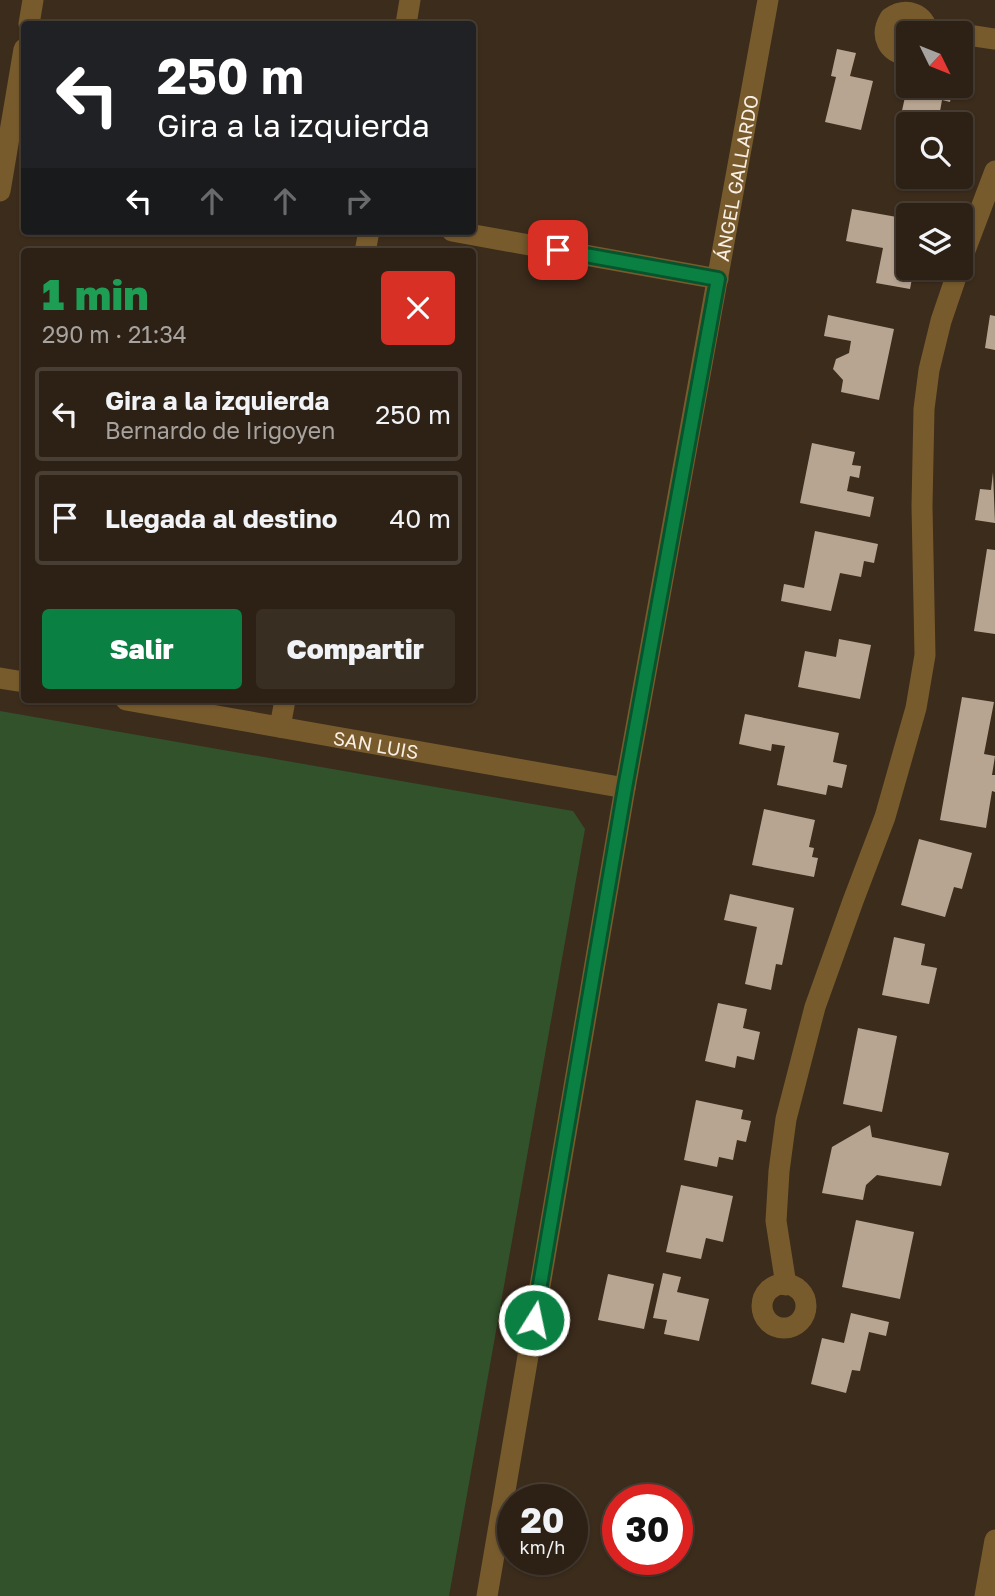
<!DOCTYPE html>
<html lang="es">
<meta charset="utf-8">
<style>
body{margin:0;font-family:"Golos Text",sans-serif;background:#392e22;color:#f1f3f6;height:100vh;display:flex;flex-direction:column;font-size:26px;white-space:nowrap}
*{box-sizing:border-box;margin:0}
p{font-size:23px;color:#a7a3a0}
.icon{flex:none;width:38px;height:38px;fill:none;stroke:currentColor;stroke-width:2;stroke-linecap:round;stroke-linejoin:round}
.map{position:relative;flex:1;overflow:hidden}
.panel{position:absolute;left:21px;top:248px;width:455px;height:455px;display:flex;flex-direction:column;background:#2d2115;border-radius:7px;box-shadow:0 2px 5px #0004,0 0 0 2px #483e34}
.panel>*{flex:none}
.hud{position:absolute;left:21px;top:21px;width:455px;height:214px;border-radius:7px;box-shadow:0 2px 5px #0004,0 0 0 2px #483e34;background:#202124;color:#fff;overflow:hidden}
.needle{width:46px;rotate:133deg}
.controls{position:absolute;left:896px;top:21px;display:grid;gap:14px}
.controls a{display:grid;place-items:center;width:77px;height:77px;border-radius:7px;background:#2d2115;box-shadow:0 2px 5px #0004,0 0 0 2px #483e34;font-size:35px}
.speed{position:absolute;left:497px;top:1484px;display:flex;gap:14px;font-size:35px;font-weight:700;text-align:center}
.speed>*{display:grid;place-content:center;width:91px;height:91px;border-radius:50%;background:#2d2115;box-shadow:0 2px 5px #0004,0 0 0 2px #483e34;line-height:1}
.speed small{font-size:18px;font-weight:400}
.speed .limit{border:10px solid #d22;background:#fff;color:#111}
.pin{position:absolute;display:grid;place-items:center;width:60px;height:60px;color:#fff;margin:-30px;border-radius:14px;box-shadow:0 4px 10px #0006}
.me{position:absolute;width:77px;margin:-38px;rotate:10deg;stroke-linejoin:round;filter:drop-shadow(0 0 5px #0008)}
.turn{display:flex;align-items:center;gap:24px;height:147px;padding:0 21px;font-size:32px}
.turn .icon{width:91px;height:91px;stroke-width:2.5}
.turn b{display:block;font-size:49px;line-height:60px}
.lanes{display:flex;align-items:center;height:66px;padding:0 21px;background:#0003;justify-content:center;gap:35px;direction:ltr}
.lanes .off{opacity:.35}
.round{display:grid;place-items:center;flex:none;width:74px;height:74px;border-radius:7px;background:#392e22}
.headline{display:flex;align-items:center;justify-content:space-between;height:119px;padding:0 21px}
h1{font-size:42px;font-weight:800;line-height:52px;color:#1e9e55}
.action{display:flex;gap:14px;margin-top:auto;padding:14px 21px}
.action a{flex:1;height:80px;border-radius:7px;background:#0b8043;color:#fff;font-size:28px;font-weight:800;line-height:80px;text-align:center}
.action a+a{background:#392e22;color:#f1f3f6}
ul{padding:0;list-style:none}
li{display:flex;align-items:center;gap:21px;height:94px;margin:0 14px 10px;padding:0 7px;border:4px solid #483e34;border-radius:7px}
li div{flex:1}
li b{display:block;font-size:26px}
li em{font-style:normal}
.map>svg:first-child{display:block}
.green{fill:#32522b}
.building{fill:#b7a591}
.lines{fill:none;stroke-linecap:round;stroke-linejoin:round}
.street{stroke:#785b2d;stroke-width:21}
.route-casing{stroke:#07532c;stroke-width:18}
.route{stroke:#0b8043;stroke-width:12}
.labels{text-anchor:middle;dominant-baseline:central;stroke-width:7;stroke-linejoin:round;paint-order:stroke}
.street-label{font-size:19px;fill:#f9efe5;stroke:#1d160f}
</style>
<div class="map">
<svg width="995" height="1596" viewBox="0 0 995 1596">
<rect width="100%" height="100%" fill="#3c2c1c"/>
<path class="green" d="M0 711 573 811 585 829 449 1596H0Z"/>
<g class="building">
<path d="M837 49 856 53 850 76 873 81 861 130 825 122 836 77 831 76Z"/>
<path d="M921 86H953L950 102 942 100 939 117 923 114 921 124H908V132L898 129 905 97 918 100Z"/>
<path d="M852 209 908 219V268H914L910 289 876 283 883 248 846 241Z"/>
<path d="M828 315 894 329 879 400 841 392 843 380 833 369 836 359 849 353 851 341 824 336Z"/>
<path d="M990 315 995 316V350L985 348Z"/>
<path d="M812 443 855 452 852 465 861 466 859 478 850 476 847 491 874 497 870 517 800 503Z"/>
<path d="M993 472 995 523 975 520 980 489 991 490Z"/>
<path d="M815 531 878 544 874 563 864 561 861 577 840 573 831 611 781 601 784 584 804 588Z"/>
<path d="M987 549 995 550V634L974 631Z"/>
<path d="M839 639 871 645 860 699 798 687 805 651 836 657Z"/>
<path d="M962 697 994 702 984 754 995 756 992 775H995V792L992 791 986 828 940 820Z"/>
<path d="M745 714 839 733 833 762 847 765 842 788 828 785 826 795 777 785 785 746 772 744 771 751 739 744Z"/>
<path d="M764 809 815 820 809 847 814 848 812 857 818 858 814 877 752 865Z"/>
<path d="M919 839 972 853 962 889 954 887 945 917 901 905Z"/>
<path d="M730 894 794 908 782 965 776 964 771 990 745 984 757 927 724 920Z"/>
<path d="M894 937 925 944 921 965 937 968 929 1004 882 995Z"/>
<path d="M718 1003 747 1009 743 1028 760 1032 754 1060 737 1056 735 1068 705 1061Z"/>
<path d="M858 1028 897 1036 882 1112 843 1104Z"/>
<path d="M696 1100 743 1110 741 1119 751 1121 746 1142 737 1140 733 1160 719 1157 717 1167 684 1160Z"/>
<path d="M870 1125 872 1137 949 1153 941 1186 877 1175 866 1185 863 1200 822 1193 832 1147Z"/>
<path d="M681 1185 733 1196 723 1242 706 1238 701 1259 666 1252Z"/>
<path d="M856 1220 914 1232 900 1299 842 1287Z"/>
<path d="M663 1273 681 1277 677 1292 709 1299 699 1341 664 1334 667 1320 653 1318Z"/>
<path d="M608 1274 654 1284 644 1329 598 1320Z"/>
<path d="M851 1313 889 1322 886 1336 869 1332 860 1371 852 1370 846 1393 811 1384 822 1338 844 1343Z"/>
</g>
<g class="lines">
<g class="street">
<path d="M29 24 33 0"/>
<path d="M406 24 410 0"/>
<path d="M961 34 995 39"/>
<path d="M908 55C888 53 879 36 890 18 906 7 925 13 928 33"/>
<path d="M0 191 24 49"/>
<path d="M452 231 718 279"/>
<path d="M365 252 369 231"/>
<path d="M961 261 995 171"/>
<path d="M0 678 24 682"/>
<path id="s1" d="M126 700 625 788"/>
<path d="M280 727 285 700"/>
<circle cx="784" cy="1306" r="22"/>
<path d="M786 1285 776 1221 779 1171 786 1119 815 1007 853 901 885 817 916 708 925 655 922 506 924 409 929 370 941 321 959 268"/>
<path id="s2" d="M487 1596 625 788 768 0"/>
<path d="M985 1596 995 1540"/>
</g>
</g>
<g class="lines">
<g class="route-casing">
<path id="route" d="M534 1320 625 788 718 279 558 250"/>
</g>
<use href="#route" class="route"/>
</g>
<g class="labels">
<g class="street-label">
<text stroke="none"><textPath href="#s2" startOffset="1440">ÁNGEL GALLARDO</textPath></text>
<text stroke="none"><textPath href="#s1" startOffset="254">SAN LUIS</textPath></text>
</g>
</g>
</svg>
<div class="controls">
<a><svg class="needle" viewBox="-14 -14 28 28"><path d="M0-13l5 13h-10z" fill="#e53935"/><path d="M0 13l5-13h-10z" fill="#a7a3a0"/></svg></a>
<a><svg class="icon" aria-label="search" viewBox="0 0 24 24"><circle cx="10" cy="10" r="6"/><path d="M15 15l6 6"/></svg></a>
<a><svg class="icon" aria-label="layers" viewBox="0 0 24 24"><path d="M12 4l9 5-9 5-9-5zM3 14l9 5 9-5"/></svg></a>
</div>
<div class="speed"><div>20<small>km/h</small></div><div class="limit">30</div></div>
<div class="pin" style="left:558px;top:250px;background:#d93025"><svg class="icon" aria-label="arrive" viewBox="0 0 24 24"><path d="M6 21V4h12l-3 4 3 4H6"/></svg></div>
<svg class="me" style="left:534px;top:1320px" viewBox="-20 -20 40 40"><circle r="17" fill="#0b8043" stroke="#fff" stroke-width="3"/><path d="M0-11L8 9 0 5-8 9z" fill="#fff"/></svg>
<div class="hud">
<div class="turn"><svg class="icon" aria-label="left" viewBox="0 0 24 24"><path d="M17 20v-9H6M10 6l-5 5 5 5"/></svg><div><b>250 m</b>Gira a la izquierda</div></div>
<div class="lanes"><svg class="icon" aria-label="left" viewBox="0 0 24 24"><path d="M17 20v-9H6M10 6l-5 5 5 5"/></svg><svg class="icon off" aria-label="ahead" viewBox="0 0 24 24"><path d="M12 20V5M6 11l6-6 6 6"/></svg><svg class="icon off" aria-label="ahead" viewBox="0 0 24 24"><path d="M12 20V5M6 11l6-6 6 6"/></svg><svg class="icon off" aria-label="right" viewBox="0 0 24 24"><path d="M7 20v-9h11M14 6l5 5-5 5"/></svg></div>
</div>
<section class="panel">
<div class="headline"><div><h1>1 min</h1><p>290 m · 21:34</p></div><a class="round" style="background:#d93025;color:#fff"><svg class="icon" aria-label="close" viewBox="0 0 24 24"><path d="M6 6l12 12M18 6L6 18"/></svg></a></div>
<ul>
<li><svg class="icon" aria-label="left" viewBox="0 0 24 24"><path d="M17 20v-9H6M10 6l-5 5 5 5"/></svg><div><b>Gira a la izquierda</b><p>Bernardo de Irigoyen</p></div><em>250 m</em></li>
<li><svg class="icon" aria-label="arrive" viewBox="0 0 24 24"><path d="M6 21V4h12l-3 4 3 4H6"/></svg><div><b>Llegada al destino</b></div><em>40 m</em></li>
</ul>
<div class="action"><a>Salir</a><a>Compartir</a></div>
</section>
</div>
